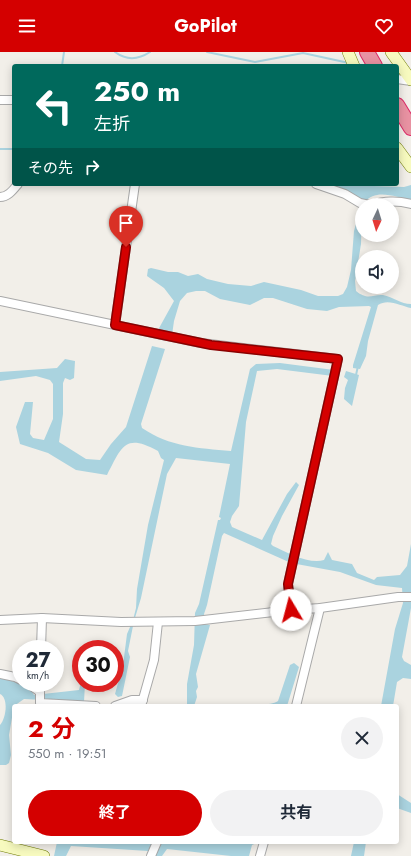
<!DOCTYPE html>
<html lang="ja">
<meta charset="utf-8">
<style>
body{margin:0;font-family:Jost,"Noto Sans JP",sans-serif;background:#f2f2f3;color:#1f2937;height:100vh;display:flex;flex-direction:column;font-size:15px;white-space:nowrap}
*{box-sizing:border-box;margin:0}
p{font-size:13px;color:#747a83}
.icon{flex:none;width:22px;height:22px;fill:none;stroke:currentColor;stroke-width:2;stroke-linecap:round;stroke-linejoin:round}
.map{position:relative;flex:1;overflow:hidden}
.side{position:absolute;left:12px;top:652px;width:387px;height:140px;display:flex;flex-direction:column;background:#fff;border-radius:4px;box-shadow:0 2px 10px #0003}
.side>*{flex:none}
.guide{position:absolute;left:12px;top:12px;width:387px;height:122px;border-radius:4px;box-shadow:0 2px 10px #0003;background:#00695c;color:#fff;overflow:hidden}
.needle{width:26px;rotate:184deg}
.fabs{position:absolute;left:355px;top:146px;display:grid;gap:8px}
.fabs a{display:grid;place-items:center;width:44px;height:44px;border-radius:50%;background:#fff;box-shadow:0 2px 10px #0003;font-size:20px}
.speed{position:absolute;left:12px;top:588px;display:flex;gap:8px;font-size:20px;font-weight:700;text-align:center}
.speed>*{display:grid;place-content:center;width:52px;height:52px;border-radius:50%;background:#fff;box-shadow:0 2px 10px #0003;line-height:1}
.speed small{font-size:10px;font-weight:400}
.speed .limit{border:6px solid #d22;background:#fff;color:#111}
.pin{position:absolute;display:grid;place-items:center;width:34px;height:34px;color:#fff;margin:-41px -17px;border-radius:50% 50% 50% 0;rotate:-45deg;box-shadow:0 0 4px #0007}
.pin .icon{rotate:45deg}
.me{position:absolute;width:44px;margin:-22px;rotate:352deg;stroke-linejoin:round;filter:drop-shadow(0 0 3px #0008)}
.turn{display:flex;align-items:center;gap:14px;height:84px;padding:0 16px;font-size:18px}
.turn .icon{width:52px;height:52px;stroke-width:2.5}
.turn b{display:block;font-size:28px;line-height:34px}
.then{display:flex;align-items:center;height:38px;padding:0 16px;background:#0003;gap:8px;font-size:15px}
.round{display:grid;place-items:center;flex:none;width:42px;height:42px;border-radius:21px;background:#f2f2f3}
.overview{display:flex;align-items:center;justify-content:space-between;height:68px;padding:0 16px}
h1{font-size:24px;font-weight:700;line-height:30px;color:#d40000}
.button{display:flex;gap:8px;margin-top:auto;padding:8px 16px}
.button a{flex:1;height:46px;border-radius:24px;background:#d40000;color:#fff;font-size:16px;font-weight:700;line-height:46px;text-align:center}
.button a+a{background:#f2f2f3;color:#1f2937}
header{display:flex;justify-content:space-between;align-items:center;height:52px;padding:0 16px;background:#d40000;color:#fff;font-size:18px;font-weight:700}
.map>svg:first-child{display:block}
.water{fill:#aad3df}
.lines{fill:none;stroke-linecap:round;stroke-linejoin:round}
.stream{stroke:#aad3df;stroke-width:2}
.street-casing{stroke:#a9a9a9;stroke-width:10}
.secondary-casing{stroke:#707d05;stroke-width:12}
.highway-casing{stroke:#dc2a67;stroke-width:16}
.street{stroke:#fff;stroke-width:8}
.secondary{stroke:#f7fabf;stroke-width:11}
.highway{stroke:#e892a2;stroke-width:14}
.route-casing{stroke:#8a0000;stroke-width:10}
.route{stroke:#d40000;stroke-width:7}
</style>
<header><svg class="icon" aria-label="menu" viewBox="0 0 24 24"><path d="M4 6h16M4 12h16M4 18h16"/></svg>GoPilot<svg class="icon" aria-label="heart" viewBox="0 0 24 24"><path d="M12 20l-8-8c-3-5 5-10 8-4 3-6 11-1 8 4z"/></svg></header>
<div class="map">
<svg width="411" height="804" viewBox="0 0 411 804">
<rect width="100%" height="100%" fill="#f2efe9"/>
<g class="water">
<path d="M324 132H372L374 134 404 135 411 133V148C397 145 375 136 365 150Z"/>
<path d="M362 155 361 192 355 229 356 239C368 249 373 242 383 243 393 245 401 252 411 252V256C401 254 388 246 378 253L368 289 366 304 360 317 353 316V313L371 255 369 254 339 255 327 259 307 257 273 246H264L250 253 220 247 205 239H196L187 241 180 249 174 269 172 283 166 289 157 287 158 278 174 249 164 236 147 224 148 217 151 216 168 220H178L188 224 198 222 207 227 228 232 251 234 264 230 301 238 318 244H338L343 242 347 235 351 218 354 179 360 157Z"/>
<path d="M152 294 165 297 141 372 142 376C170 395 198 396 231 399L250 317 256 312 280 311 334 318 333 324 277 317 257 319 246 370 239 454 232 464 230 470 232 475 262 488 287 442 296 430 299 433 282 464 273 484 271 492 273 494C286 500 310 513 324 508L328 500 332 508 352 512 357 521 374 528 377 525 400 523 407 514 411 492V556L402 605 404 609 411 613V627L403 626 397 630 393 654H381L395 577 403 551 402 536 376 533 340 520 291 511 224 481 222 484 207 553 204 562 205 572 210 573 196 622 198 635 196 639 197 645 194 654H187V632L194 593 195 561 199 552 218 468H220L221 466 219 465 230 412 176 406 167 422 141 546 134 569 128 599 130 605 122 644 118 645 115 642 123 613 127 582 133 568 136 556 137 537 148 473 164 408 161 406 158 399C125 381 122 394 107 423L76 418 48 401 20 392 16 375 25 350H33L30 382 33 386 44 388 53 367V332L50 328 36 324 0 329V320L57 316 65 307 75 309 74 326 70 328 65 326 63 331V362L59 390 86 407 100 408 111 392 126 375Z"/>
<path d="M346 319 359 323 352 354 344 347 345 336 348 328 344 325Z"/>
<path d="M294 611 299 615 287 654H246C256 650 269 655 278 649L290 613Z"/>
<path d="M0 625 29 635 34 643 79 638 81 630 85 631 84 650 24 647 14 654 9 683 11 703 9 711 6 713H0V673C6 667 9 646 0 642Z"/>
<path d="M397 742 411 751V761L397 756Z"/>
<path d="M57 790H259L252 793 249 804H231L167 797 162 804H154L152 792 148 799 71 794 66 804H54Z"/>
<path d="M354 790H366L364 804H351Z"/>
</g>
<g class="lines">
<g class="stream">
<path d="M115 0C127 9 138 8 150 0"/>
<path d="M207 0 255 10 303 1 349 11"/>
<path d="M357 13 368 14"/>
<path d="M62 14 64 0"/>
<path d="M0 97H14"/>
<path d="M356 323 358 314"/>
</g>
<g class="street-casing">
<g id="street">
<path d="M397 27 411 29"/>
<path d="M0 48H14"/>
<path d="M316 132 345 142 360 151 370 153"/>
<path d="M0 145C8 145 13 138 18 132"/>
<path d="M370 153C385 149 396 148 411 152"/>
<path d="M0 249 201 291 338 307 288 532 291 558"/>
<path d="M115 273 135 132"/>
<path d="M0 568 42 566 121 570 195 569 291 558 320 556 398 545H411"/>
<path d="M41 597 42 566"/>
<path d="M0 622 15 625 21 628"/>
<path d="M27 631 40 640"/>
<path d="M40 631V651L96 654"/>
<path d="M115 654 132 648H143"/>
<path d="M141 654 154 608 158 570"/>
<path d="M296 654 320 556"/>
<path d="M151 804 157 790"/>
<path d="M260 804 264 790"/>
</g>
</g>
<g class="secondary-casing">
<g id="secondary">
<path d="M348 0 354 14"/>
<path d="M391 0 411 28"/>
<path d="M397 96 411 115"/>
<path d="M0 793 44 804"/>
</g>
</g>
<g class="highway-casing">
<g id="highway">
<path d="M367 0 375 14"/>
<path d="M397 53 411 76"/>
</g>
</g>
<use href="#street" class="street"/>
<use href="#secondary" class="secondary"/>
<use href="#highway" class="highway"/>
</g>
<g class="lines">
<g class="route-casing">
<path id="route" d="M126 195 115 273 211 293 338 307 288 532 291 558"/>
</g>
<use href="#route" class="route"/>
</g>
</svg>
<div class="fabs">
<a><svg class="needle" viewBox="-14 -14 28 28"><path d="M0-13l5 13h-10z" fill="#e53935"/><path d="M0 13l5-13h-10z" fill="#747a83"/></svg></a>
<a><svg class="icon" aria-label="sound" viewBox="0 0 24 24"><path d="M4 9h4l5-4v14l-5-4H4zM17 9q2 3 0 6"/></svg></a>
</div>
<div class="speed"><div>27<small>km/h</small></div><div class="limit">30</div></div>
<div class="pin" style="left:126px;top:195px;background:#d93025"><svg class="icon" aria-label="arrive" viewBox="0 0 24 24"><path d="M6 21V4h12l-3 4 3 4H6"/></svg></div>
<svg class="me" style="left:291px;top:558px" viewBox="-20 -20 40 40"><circle r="19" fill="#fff"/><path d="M0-13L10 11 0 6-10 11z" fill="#d40000"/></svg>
<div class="guide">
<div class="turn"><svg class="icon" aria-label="left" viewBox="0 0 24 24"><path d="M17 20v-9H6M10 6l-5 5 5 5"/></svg><div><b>250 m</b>左折</div></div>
<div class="then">その先<svg class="icon" aria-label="right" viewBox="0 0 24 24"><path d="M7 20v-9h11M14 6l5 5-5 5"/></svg></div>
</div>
<section class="side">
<div class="overview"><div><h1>2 分</h1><p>550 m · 19:51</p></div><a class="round"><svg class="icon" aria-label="close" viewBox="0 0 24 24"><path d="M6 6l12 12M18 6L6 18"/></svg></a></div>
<div class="button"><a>終了</a><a>共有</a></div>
</section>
</div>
